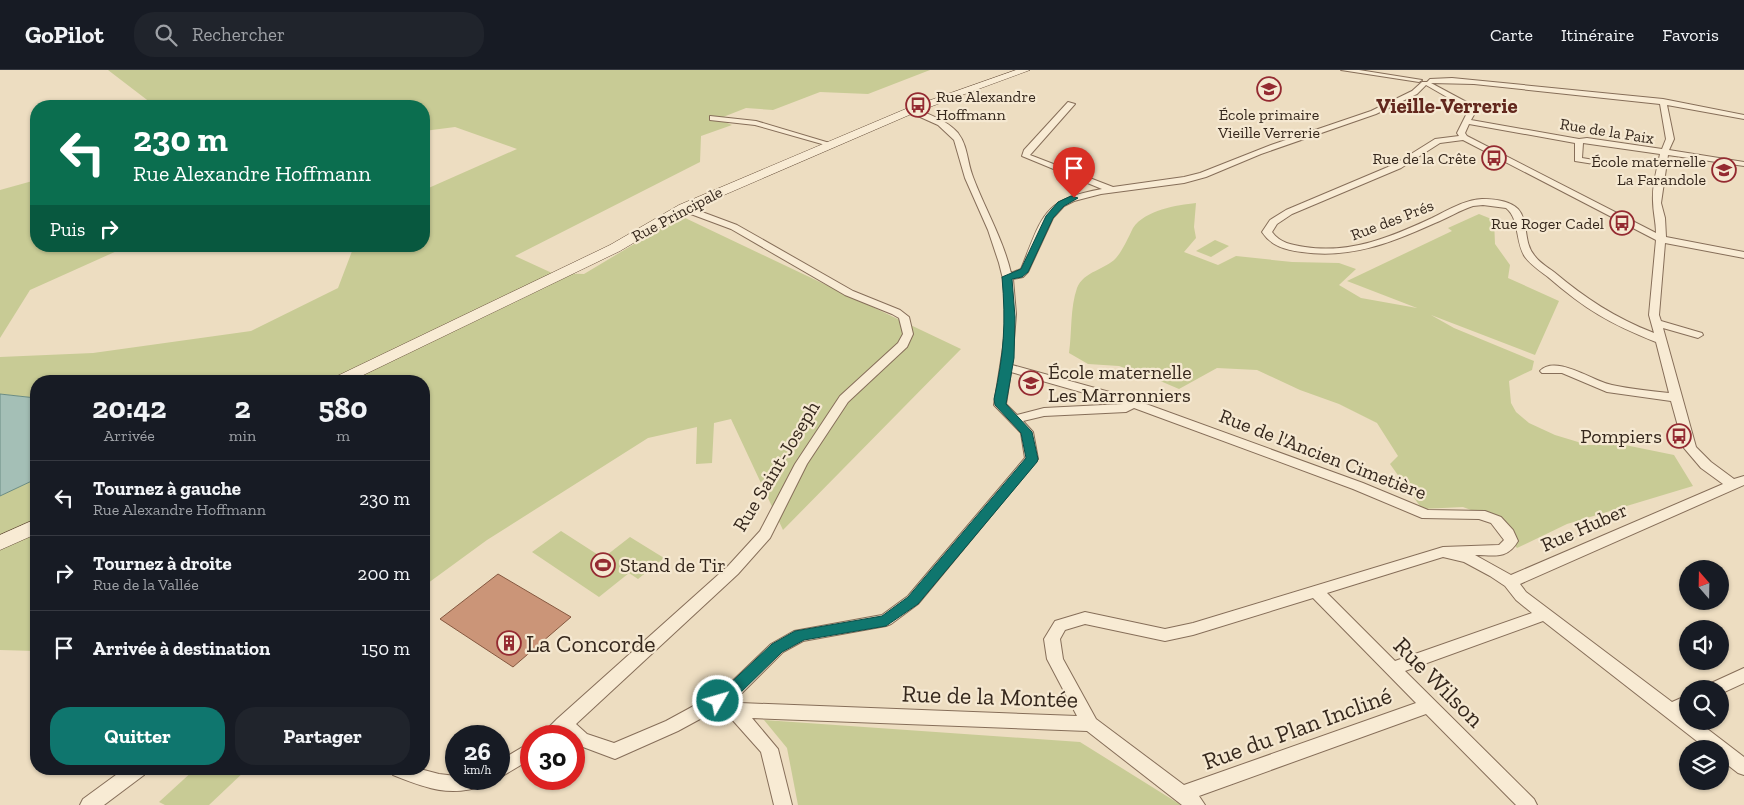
<!DOCTYPE html>
<html lang="fr">
<meta charset="utf-8">
<style>
body{margin:0;font-family:"Zilla Slab",serif;background:#20242c;color:#f1f3f6;height:100vh;display:flex;flex-direction:column;font-size:19px;white-space:nowrap}
*{box-sizing:border-box;margin:0}
p{font-size:16px;color:#9ea1a6}
.icon{flex:none;width:28px;height:28px;fill:none;stroke:currentColor;stroke-width:2;stroke-linecap:round;stroke-linejoin:round}
.map{position:relative;flex:1;overflow:hidden}
.sheet{position:absolute;left:30px;top:305px;width:400px;height:400px;display:flex;flex-direction:column;background:#171b24;border-radius:20px;box-shadow:0 1px 4px #0004}
.sheet>*{flex:none}
.top-card{position:absolute;left:30px;top:30px;width:400px;height:152px;border-radius:20px;box-shadow:0 1px 4px #0004;background:#0b6e4f;color:#fff;overflow:hidden}
.needle{width:32px;rotate:340deg}
.fabs{position:absolute;left:1679px;top:490px;display:grid;gap:10px}
.fabs a{display:grid;place-items:center;width:50px;height:50px;border-radius:50%;background:#171b24;box-shadow:0 1px 4px #0004;font-size:25px}
.speed{position:absolute;left:445px;top:655px;display:flex;gap:10px;font-size:25px;font-weight:700;text-align:center}
.speed>*{display:grid;place-content:center;width:65px;height:65px;border-radius:50%;background:#171b24;box-shadow:0 1px 4px #0004;line-height:1}
.speed small{font-size:12px;font-weight:400}
.speed .limit{border:8px solid #d22;background:#fff;color:#111}
.pin{position:absolute;display:grid;place-items:center;width:42px;height:42px;color:#fff;margin:-51px -21px;border-radius:50% 50% 50% 0;rotate:-45deg;box-shadow:0 0 5px #0007}
.pin .icon{rotate:45deg}
.me{position:absolute;width:55px;margin:-28px;rotate:52deg;stroke-linejoin:round;filter:drop-shadow(0 0 4px #0008)}
.turn{display:flex;align-items:center;gap:18px;height:105px;padding:0 20px;font-size:22px}
.turn .icon{width:65px;height:65px;stroke-width:2.5}
.turn b{display:block;font-size:35px;line-height:42px}
.then{display:flex;align-items:center;height:48px;padding:0 20px;background:#0003;gap:10px;font-size:19px}
.eta{display:flex;justify-content:space-evenly;align-items:center;height:85px;text-align:center}
.eta b{font-size:30px;font-weight:700;line-height:35px}
.primary-button{display:flex;gap:10px;margin-top:auto;padding:10px 20px}
.primary-button a{flex:1;height:58px;border-radius:20px;background:#0f766e;color:#fff;font-size:20px;font-weight:700;line-height:58px;text-align:center}
.primary-button a+a{background:#20242c;color:#f1f3f6}
ul{padding:0;list-style:none}
li{display:flex;align-items:center;gap:15px;height:75px;padding:0 20px;border-top:1px solid #363941}
li div{flex:1}
li b{display:block;font-size:19px}
li em{font-style:normal}
header{display:flex;align-items:center;gap:30px;box-sizing:border-box;height:70px;padding:0 25px;background:#171b24;border-bottom:1px solid #363941}
header strong{font-size:24px}
nav{display:flex;gap:28px;margin-inline-start:auto;font-size:18px}
.search{width:350px;height:45px;background:#20242c;display:flex;align-items:center;gap:12px;box-sizing:border-box;padding:0 18px;border-radius:20px;color:#9ea1a6;font-size:19px}
.map>svg:first-child{display:block}
.green{fill:#c8cb95}
.water{fill:#a4bfb6;stroke:#6b8d83}
.building{fill:#cb9578;stroke:#85573f}
.lines{fill:none;stroke-linecap:round;stroke-linejoin:round}
.street-casing{stroke:#866e59;stroke-width:2}
.secondary-casing{stroke:#68503c;stroke-width:1}
.street{fill:#f8ebd4;fill-rule:evenodd}
.secondary{fill:#f8ebd4;fill-rule:evenodd}
.route{fill:#0f766e;stroke:#0a4d48}
.labels{text-anchor:middle;dominant-baseline:central;stroke-width:4.5;stroke-linejoin:round;paint-order:stroke}
.far-poi-label{font-size:16px;fill:#36281d;stroke:#f5e8d1;text-anchor:end}
.far-street-label{font-size:16px;fill:#36281d;stroke:#f5e8d1}
.poi-label{font-size:20px;fill:#36281d;stroke:#f5e8d1;text-anchor:start}
.street-label{font-size:20px;fill:#36281d;stroke:#f5e8d1}
.far-district-label{font-size:21px;font-weight:bold;fill:#62271d;stroke:#f5e8d1}
.near-poi-label{font-size:24px;fill:#36281d;stroke:#f5e8d1;text-anchor:start}
.near-street-label{font-size:24px;fill:#36281d;stroke:#f5e8d1}
</style>
<header>
<strong>GoPilot</strong>
<div class="search"><svg class="icon" aria-label="search" viewBox="0 0 24 24"><circle cx="10" cy="10" r="6"/><path d="M15 15l6 6"/></svg>Rechercher</div>
<nav><a>Carte</a><a>Itinéraire</a><a>Favoris</a></nav>
</header>
<div class="map">
<svg width="1744" height="735" viewBox="0 0 1744 735">
<rect width="100%" height="100%" fill="#edddc1"/>
<g class="green">
<path d="M108 0H930L868 24 820 22 773 40 746 38 718 49 732 55 701 66 700 92 515 186 552 203 584 204 681 146 961 279 783 460 731 349 714 353 712 393 696 394 697 357 648 368 487 470 424 516V311H36V328L0 324V287L93 283 251 261 338 218 354 176H424V120L517 79 455 57 424 61V36H155Z"/>
<path d="M36 110V176H128L30 220 0 268V120Z"/>
<path d="M1196 133 1194 157 1196 168 1184 182 1218 195 1236 186 1292 192 1339 193 1356 199 1339 215 1361 228 1417 238 1347 211 1452 161 1448 158 1479 144 1494 150 1495 174 1510 195 1508 208 1559 231 1535 285 1431 245 1454 258 1534 291 1532 300 1509 311 1511 333 1516 342 1529 353 1555 365 1588 375H1625L1674 385 1693 416 1567 454 1517 478 1492 448 1463 437 1422 439 1390 394 1398 386 1377 353 1339 334 1300 320 1257 300 1217 298 1179 319 1151 307 1119 296 1088 294 1069 283C1072 263 1070 238 1077 218 1084 201 1105 200 1116 188 1123 180 1128 168 1133 158 1145 140 1177 135 1196 133Z"/>
<path d="M1215 170 1229 176 1211 187 1196 181Z"/>
<path d="M36 409V581L0 580V426Z"/>
<path d="M561 461 603 488 630 467 664 488 638 509 629 503 599 527 532 482Z"/>
<path d="M764 650 1080 672 1181 735H798L787 678Z"/>
<path d="M195 699H247L209 735H165L159 732Z"/>
</g>
<path class="water" d="M0 324 36 328V409L0 426Z"/>
<path class="building" d="M498 504 571 547 513 597 440 549Z"/>
<g class="lines">
<g class="street-casing">
<g id="street">
<path d="M1341 0H1359L1422 10 1419 12Z"/>
<path d="M1452 8 1663 29 1744 45V49L1667 35 1674 69 1669 80 1744 92V96L1668 85 1661 133 1665 148 1666 167 1744 182V188L1665 173 1659 245 1661 251 1702 263 1703 265 1698 268 1663 258 1696 377 1711 392 1734 409 1744 406V415L1520 514 1526 522 1672 632 1688 625V640L1684 642 1688 644V651H1697L1744 687V705L1738 703 1720 689V679H1707L1543 551 1405 601 1534 729 1537 735H1516L1426 644 1199 726 1205 735H1182L1087 661 752 648 778 679 792 735H774L761 682 728 645 724 636 678 661 615 689 575 674 574 666H542L545 661 557 649 728 496 760 461 795 394 840 326 898 273 903 264 899 248 892 244 845 225 731 159 680 140V136H686L737 155 853 221 900 240 909 247 913 264 907 277 848 332 807 394 770 468 738 504 576 654 587 664 614 673 666 651 723 620 771 574 794 561 882 545 908 526 1025 388 1021 363 994 335 1003 278 1006 244 1003 209 999 193 988 160 965 108 954 70 938 55 909 42V38H915C929 45 947 50 958 63 968 76 967 92 973 107 985 139 1003 169 1011 203L1021 199C1043 146 1041 130 1102 119L1022 86 1024 80 1068 32 1075 34 1030 85 1113 117 1184 107 1200 103 1271 75 1371 41 1412 21 1422 12H1427L1430 9ZM1431 13 1474 14 1660 34 1666 69 1662 79 1587 68 1579 69 1471 50 1475 43 1472 35ZM1426 15 1466 38 1467 43 1457 63 1459 66 1435 69 1395 94 1286 140 1270 150 1262 162C1271 176 1286 180 1302 182 1350 189 1391 173 1435 153 1448 148 1460 140 1473 136L1483 135 1506 138C1520 149 1515 172 1525 187 1531 195 1540 201 1548 207 1585 239 1610 254 1656 272L1669 323C1650 321 1631 319 1612 315 1594 312 1556 284 1540 301L1542 303H1562L1607 322 1671 331 1684 378 1701 398 1723 414 1511 505 1475 485C1494 485 1507 490 1518 471L1513 460 1501 447 1485 441 1428 440 1363 413 1124 326 1012 295 1016 244 1013 209 1023 207 1028 202 1053 148 1064 136 1074 131 1101 124 1184 113 1206 107 1261 84 1376 44 1417 24ZM1469 54 1575 73V91L1594 94V90L1582 88 1583 73 1660 84C1657 99 1652 115 1653 131 1653 142 1656 152 1656 163L1467 66 1465 63ZM1463 70 1656 170 1649 245 1654 263C1615 248 1585 228 1554 202 1547 197 1539 192 1534 185 1523 172 1529 151 1518 139 1509 130 1493 129 1482 129 1464 130 1448 140 1432 148 1391 167 1351 184 1305 177 1292 175 1280 173 1272 162L1277 154 1292 144 1401 98 1440 73ZM1011 302 1123 334 1044 338 1017 345 1006 334ZM1134 338 1353 419 1422 448 1479 449 1491 453 1504 470 1499 475 1443 477 1193 553 1165 559 1085 542 1055 551 1044 569 1047 589 1077 646 740 633 738 627 783 582 803 571 886 556 891 554 918 534 1038 389 1033 362 1023 351 1044 346 1126 342ZM1443 487 1464 492 1490 506 1505 516 1516 530 1532 543 1395 591 1327 523ZM1313 528 1416 633 1184 715 1096 649 1063 589 1060 569 1065 560 1085 554 1165 571 1193 565Z"/>
<path d="M710 46 756 51 833 74 829 76 755 55 710 50Z"/>
<path d="M1744 598V613L1720 624V619H1707L1709 614Z"/>
<path d="M531 672V689L499 708V691Z"/>
<path d="M124 699H147L144 705 104 735H80L83 729Z"/>
<path d="M390 699H420L439 704 456 706V709H488L485 715C450 728 426 718 393 705Z"/>
</g>
</g>
<g class="secondary-casing">
<g id="secondary">
<path d="M1016 0H1030L916 42 687 141 620 181 351 311H331L333 308 610 175 679 135 908 38Z"/>
<path d="M36 449V464L0 480V465Z"/>
</g>
</g>
<use href="#street" class="street"/>
<use href="#secondary" class="secondary"/>
</g>
<path class="route" d="M1071 126 1078 128 1064 136 1053 148 1028 202 1022 207 1012 209 1015 247 1014 288 1006 334 1032 362 1038 389 1037 392 918 534 886 556 804 570 782 582 734 629 718 638 713 636 711 631 713 627 723 620 772 574 795 561 882 546 908 527 1026 388 1021 363 995 335 994 329C1004 284 1006 253 1002 207L1021 199 1046 146 1058 132Z"/>
<defs>
<g id="school-ring" transform="scale(1.25)"><circle r="9.5" fill="#f5e8d1" stroke="#942a31" stroke-width="1.5"/><path d="M0-5L7-2L0 1L-7-2ZM-4 1L0 2.5L4 1V4Q0 6-4 4Z" fill="#942a31"/></g>
<g id="bus-ring" transform="scale(1.25)"><circle r="9.5" fill="#f5e8d1" stroke="#942a31" stroke-width="1.5"/><path d="M-5-6H5V4H4V6H2V4H-2V6H-4V4H-5ZM-3.5-4V0h7V-4ZM-3.5 1.2v1.5H-2V1.2ZM2 1.2v1.5H3.5V1.2Z" fill="#942a31"/></g>
<g id="stadium-ring" transform="scale(1.25)"><circle r="9.5" fill="#f5e8d1" stroke="#942a31" stroke-width="1.5"/><path d="M0-5a6.5 5 0 1 0 0 10a6.5 5 0 1 0 0-10ZM-3.5-1.8h7v3.6h-7Z" fill="#942a31"/></g>
<g id="building-ring" transform="scale(1.25)"><circle r="9.5" fill="#f5e8d1" stroke="#942a31" stroke-width="1.5"/><path d="M-4-6H4V6H1V3H-1V6H-4ZM-2.5-4.3h1.7v1.8h-1.7ZM.8-4.3h1.7v1.8H.8ZM-2.5-1h1.7V.8h-1.7ZM.8-1h1.7V.8H.8Z" fill="#942a31"/></g>
</defs>
<g fill-rule="evenodd">
<use href="#school-ring" x="1269" y="19"/>
<use href="#bus-ring" x="918" y="35"/>
<use href="#bus-ring" x="1494" y="88"/>
<use href="#school-ring" x="1724" y="100"/>
<use href="#bus-ring" x="1622" y="153"/>
<use href="#school-ring" x="1031" y="313"/>
<use href="#bus-ring" x="1679" y="366"/>
<use href="#stadium-ring" x="603" y="495"/>
<use href="#building-ring" x="509" y="573"/>
</g>
<g class="labels">
<g class="far-poi-label">
<text x="936" y="26" text-anchor="start">Rue Alexandre<tspan x="936" dy="18">Hoffmann</tspan></text>
<text x="1269" y="44" text-anchor="middle">École primaire<tspan x="1269" dy="18">Vieille Verrerie</tspan></text>
<text x="1476" y="88">Rue de la Crête</text>
<text x="1706" y="91">École maternelle<tspan x="1706" dy="18">La Farandole</tspan></text>
<text x="1604" y="153">Rue Roger Cadel</text>
</g>
<g class="far-street-label">
<text transform="translate(1607 61) rotate(9)">Rue de la Paix</text>
<text transform="translate(677 144) rotate(-28)">Rue Principale</text>
<text transform="translate(1392 150) rotate(-21)">Rue des Prés</text>
</g>
<g class="poi-label">
<text x="1048" y="302">École maternelle<tspan x="1048" dy="23">Les Marronniers</tspan></text>
<text x="1662" y="366" text-anchor="end">Pompiers</text>
<text x="620" y="495">Stand de Tir</text>
</g>
<g class="street-label">
<text transform="translate(1323 384) rotate(21)">Rue de l'Ancien Cimetière</text>
<text transform="translate(776 396) rotate(-59)">Rue Saint-Joseph</text>
<text transform="translate(1584 457) rotate(-24)">Rue Huber</text>
</g>
<g class="far-district-label">
<text x="1447" y="35">Vieille-Verrerie</text>
</g>
<g class="near-poi-label">
<text x="526" y="573">La Concorde</text>
</g>
<g class="near-street-label">
<text transform="translate(1439 612) rotate(45)">Rue Wilson</text>
<text transform="translate(990 626) rotate(2)">Rue de la Montée</text>
<text transform="translate(1297 658) rotate(-20)">Rue du Plan Incliné</text>
</g>
</g>
</svg>
<div class="fabs">
<a><svg class="needle" viewBox="-14 -14 28 28"><path d="M0-13l5 13h-10z" fill="#e53935"/><path d="M0 13l5-13h-10z" fill="#9ea1a6"/></svg></a>
<a><svg class="icon" aria-label="sound" viewBox="0 0 24 24"><path d="M4 9h4l5-4v14l-5-4H4zM17 9q2 3 0 6"/></svg></a>
<a><svg class="icon" aria-label="search" viewBox="0 0 24 24"><circle cx="10" cy="10" r="6"/><path d="M15 15l6 6"/></svg></a>
<a><svg class="icon" aria-label="layers" viewBox="0 0 24 24"><path d="M12 4l9 5-9 5-9-5zM3 14l9 5 9-5"/></svg></a>
</div>
<div class="speed"><div>26<small>km/h</small></div><div class="limit">30</div></div>
<div class="pin" style="left:1074px;top:128px;background:#d93025"><svg class="icon" aria-label="arrive" viewBox="0 0 24 24"><path d="M6 21V4h12l-3 4 3 4H6"/></svg></div>
<svg class="me" style="left:718px;top:631px" viewBox="-20 -20 40 40"><circle r="17" fill="#0f766e" stroke="#fff" stroke-width="3"/><path d="M0-11L8 9 0 5-8 9z" fill="#fff"/></svg>
<div class="top-card">
<div class="turn"><svg class="icon" aria-label="left" viewBox="0 0 24 24"><path d="M17 20v-9H6M10 6l-5 5 5 5"/></svg><div><b>230 m</b>Rue Alexandre Hoffmann</div></div>
<div class="then">Puis<svg class="icon" aria-label="right" viewBox="0 0 24 24"><path d="M7 20v-9h11M14 6l5 5-5 5"/></svg></div>
</div>
<section class="sheet">
<div class="eta">
<div><b>20:42</b><p>Arrivée</p></div>
<div><b>2</b><p>min</p></div>
<div><b>580</b><p>m</p></div>
</div>
<ul>
<li><svg class="icon" aria-label="left" viewBox="0 0 24 24"><path d="M17 20v-9H6M10 6l-5 5 5 5"/></svg><div><b>Tournez à gauche</b><p>Rue Alexandre Hoffmann</p></div><em>230 m</em></li>
<li><svg class="icon" aria-label="right" viewBox="0 0 24 24"><path d="M7 20v-9h11M14 6l5 5-5 5"/></svg><div><b>Tournez à droite</b><p>Rue de la Vallée</p></div><em>200 m</em></li>
<li><svg class="icon" aria-label="arrive" viewBox="0 0 24 24"><path d="M6 21V4h12l-3 4 3 4H6"/></svg><div><b>Arrivée à destination</b></div><em>150 m</em></li>
</ul>
<div class="primary-button"><a>Quitter</a><a>Partager</a></div>
</section>
</div>
